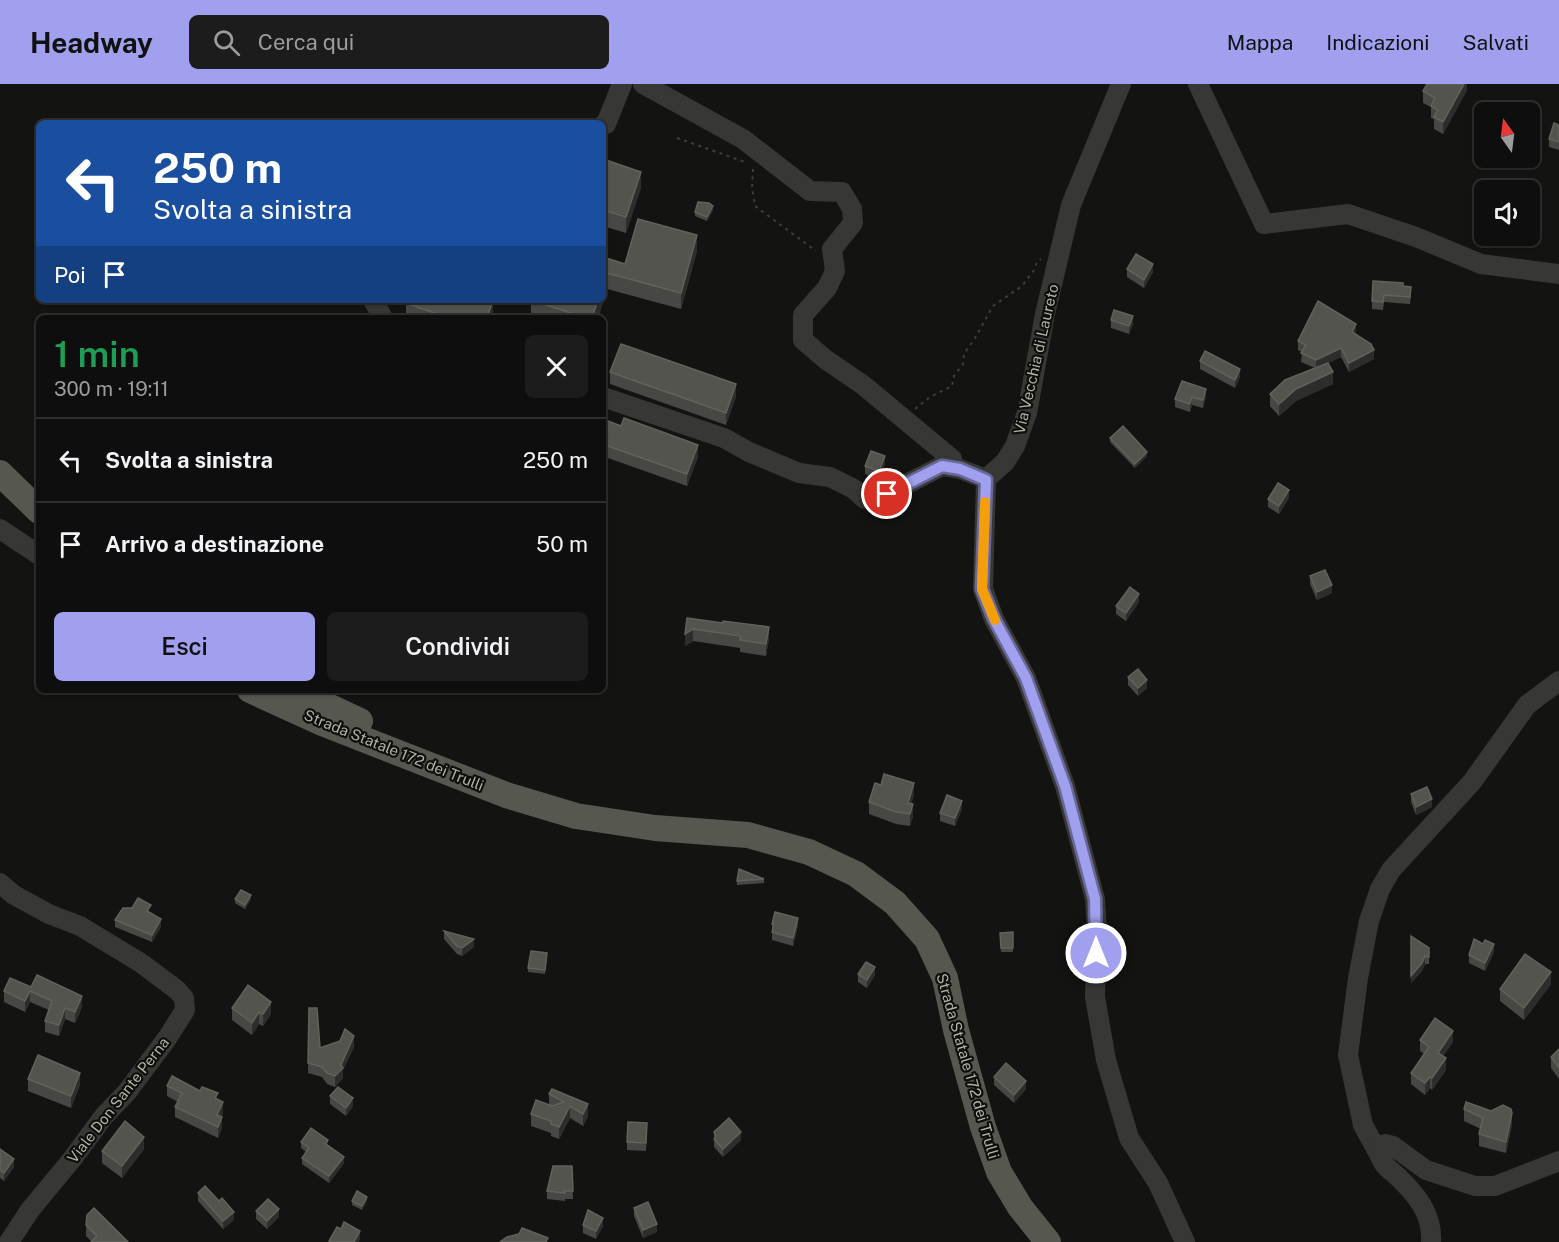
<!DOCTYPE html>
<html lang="it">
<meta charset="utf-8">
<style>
body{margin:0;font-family:"Public Sans",sans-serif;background:#1c1c1c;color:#f1f3f6;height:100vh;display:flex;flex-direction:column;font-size:22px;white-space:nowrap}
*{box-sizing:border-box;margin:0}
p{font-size:20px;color:#9b9c9e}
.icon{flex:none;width:33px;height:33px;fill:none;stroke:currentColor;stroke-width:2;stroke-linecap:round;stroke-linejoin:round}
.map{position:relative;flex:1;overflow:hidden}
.drawer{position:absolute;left:36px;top:231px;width:570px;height:378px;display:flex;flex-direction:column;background:#0e0e0e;border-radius:9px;box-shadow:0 2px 4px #0004,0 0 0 2px #2e2e2e}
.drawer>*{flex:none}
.top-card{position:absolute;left:36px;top:36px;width:570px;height:183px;border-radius:9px;box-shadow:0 2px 4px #0004,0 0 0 2px #2e2e2e;background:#1a4fa0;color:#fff;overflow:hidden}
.needle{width:39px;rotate:346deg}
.tools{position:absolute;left:1474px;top:18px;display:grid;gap:12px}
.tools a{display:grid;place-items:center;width:66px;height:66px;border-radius:9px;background:#0e0e0e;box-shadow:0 2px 4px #0004,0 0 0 2px #2e2e2e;font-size:30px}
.pin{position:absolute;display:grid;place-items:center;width:51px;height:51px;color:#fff;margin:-26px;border:3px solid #fff;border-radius:50%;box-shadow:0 2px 6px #0007}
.me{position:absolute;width:66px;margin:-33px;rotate:0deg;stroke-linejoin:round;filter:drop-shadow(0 0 4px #0008)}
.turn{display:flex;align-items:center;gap:21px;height:126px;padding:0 18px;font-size:27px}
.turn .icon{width:78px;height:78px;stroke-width:2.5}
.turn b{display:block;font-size:42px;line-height:51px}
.then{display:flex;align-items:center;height:57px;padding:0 18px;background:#0003;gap:12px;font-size:22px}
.round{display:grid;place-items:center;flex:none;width:63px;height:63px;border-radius:9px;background:#1c1c1c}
.summary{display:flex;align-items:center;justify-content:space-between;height:102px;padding:0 18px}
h1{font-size:36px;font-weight:600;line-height:45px;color:#1e9e55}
.primary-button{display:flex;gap:12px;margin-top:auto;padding:12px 18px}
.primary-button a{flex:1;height:69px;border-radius:9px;background:#a0a0ee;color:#111;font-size:24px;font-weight:600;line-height:69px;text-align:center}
.primary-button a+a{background:#1c1c1c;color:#f1f3f6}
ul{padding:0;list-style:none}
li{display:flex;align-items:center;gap:18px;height:84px;padding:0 18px;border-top:2px solid #2e2e2e}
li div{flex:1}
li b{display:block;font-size:22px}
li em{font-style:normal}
header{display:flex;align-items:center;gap:36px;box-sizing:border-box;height:84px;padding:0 30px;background:#a0a0ee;color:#111}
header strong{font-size:28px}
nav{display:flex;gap:33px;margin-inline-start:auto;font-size:21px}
.search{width:420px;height:54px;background:#1c1c1c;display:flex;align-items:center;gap:15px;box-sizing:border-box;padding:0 21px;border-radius:9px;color:#9b9c9e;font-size:22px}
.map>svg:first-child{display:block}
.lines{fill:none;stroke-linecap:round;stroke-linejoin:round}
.path{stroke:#3e3f39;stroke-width:2;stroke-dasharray:3 4.5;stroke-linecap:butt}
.minor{stroke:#373833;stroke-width:20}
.major{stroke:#56574f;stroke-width:26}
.wall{fill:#474843}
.shaded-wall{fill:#2d2e2b}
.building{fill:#53544e;stroke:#62625b;stroke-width:1.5}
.route-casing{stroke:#68689b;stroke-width:15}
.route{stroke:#a0a0ee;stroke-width:10}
.slow{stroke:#f59e0b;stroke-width:10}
.labels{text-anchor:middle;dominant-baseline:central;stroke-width:4.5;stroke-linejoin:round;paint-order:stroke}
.street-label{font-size:15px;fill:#b2b3a4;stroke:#0e0e0d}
</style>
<header>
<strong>Headway</strong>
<div class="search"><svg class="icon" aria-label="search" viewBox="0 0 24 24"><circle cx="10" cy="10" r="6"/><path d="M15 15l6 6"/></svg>Cerca qui</div>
<nav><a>Mappa</a><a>Indicazioni</a><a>Salvati</a></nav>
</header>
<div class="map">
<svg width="1559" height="1158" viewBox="0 0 1559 1158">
<rect width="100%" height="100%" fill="#131312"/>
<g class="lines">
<g class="path">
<path d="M677 54 745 78"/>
<path d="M753 85 752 104 755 122 816 167"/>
<path d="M915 325 930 313 952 302 954 292 963 280 964 270 975 254 993 222 1022 202 1034 186 1037 178 1041 175"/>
</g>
<g class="minor">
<path d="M643 0 743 55 810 107 842 108 852 125 853 139 832 165 835 187 827 204 803 231V256L825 275 863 301 952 375 949 383"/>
<path d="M1121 0 1071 121 1045 230 1027 329 1015 362 1005 378 986 395 983 505 994 535 1026 594 1065 702 1095 815 1097 847 1095 913 1106 976 1129 1054 1158 1099 1185 1158"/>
<path d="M1198 0 1264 140 1348 130 1416 153 1481 180 1559 190"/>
<path d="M603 41 606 40 622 0"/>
<path d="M373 216 383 234"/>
<path d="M603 313 724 354 749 368 799 389 830 393 854 405 865 415 887 410 942 382 960 385 986 395"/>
<path d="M0 445 39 471"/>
<path d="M0 799 14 811 49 830 80 842 141 879 177 906 184 914 185 926 168 953 127 1008 104 1032 73 1074 30 1126 9 1158"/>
<path d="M1381 1074 1363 1041 1348 971 1358 894 1369 837 1380 805 1391 786 1472 698 1527 621 1559 597"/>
<path d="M1431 1158C1433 1130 1416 1110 1397 1092 1391 1087 1383 1081 1381 1074 1380 1073 1381 1066 1381 1064L1385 1060 1393 1062 1426 1086 1475 1102H1495L1559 1077"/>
</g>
<g class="major">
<path d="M0 389 39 427"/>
<path d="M250 606 322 639 506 711 576 732 655 744 748 751 809 768 856 790 895 819 927 855 945 894 956 946 983 1043 999 1088 1020 1123 1048 1158"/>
<path d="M294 606 360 637"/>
</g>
</g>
<g class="wall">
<path d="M1467 0V6L1443 50 1434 45V35L1431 34V23L1423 19V7Z"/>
<path d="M1559 41V66L1549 63V55Z"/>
<path d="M603 75 641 104 626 149 603 142Z"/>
<path d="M713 126 707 137 695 132V128Z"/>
<path d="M697 167 681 225 607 205 598 234H538L531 232V216L603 173 625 180Z"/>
<path d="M1127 185 1153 188 1144 204 1127 193Z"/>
<path d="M1403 202 1411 210 1410 220 1384 218 1383 226 1372 225V217Z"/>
<path d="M406 219 493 228 491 234H414L406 231Z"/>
<path d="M1111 236 1133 240 1129 250 1111 244Z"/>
<path d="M1356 249V250L1374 275 1349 288 1341 273 1328 279 1333 300 1296 317 1279 332 1270 322V310L1315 284 1301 278 1302 268 1298 266V257Z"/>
<path d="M1200 277 1240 293 1235 304 1200 285Z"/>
<path d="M610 288 736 312 726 341 610 300Z"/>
<path d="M1182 297 1206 313 1203 324 1192 321 1190 328 1175 323V315Z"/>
<path d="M603 335 698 373 687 402 605 373 603 379Z"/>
<path d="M1110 354 1147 372 1135 384 1110 358Z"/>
<path d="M885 380 879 395 865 390V382Z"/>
<path d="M1289 414 1279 430 1268 423V415Z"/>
<path d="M1310 492 1332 509 1317 516 1310 500Z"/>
<path d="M1139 518 1126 537 1116 530V522Z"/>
<path d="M687 534 769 555 766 572 740 568V564L693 557 685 562Z"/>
<path d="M1128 593 1147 604 1138 612 1128 601Z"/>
<path d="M1411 710 1432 723 1416 731 1411 718Z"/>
<path d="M914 711 911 720 913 732 910 742 896 740 869 730V718Z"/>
<path d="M962 725 955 742 940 737V729Z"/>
<path d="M764 795V799L737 801V797Z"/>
<path d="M235 815H251L245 825 235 819Z"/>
<path d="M150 829 161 843 152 858 115 843V836Z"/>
<path d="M772 840 798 842 793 862 772 856Z"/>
<path d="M444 847 474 863 462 872 457 870 444 855Z"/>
<path d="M1013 848V868H1001L1000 849Z"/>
<path d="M1429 864V880H1425L1422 887 1411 899Z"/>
<path d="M1494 868 1485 887 1469 879V871Z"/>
<path d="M547 873 545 890 528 888V884Z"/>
<path d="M858 890 875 891 867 904 858 898Z"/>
<path d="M1551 900 1524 936 1500 917V905Z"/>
<path d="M31 903 82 923 75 939 65 935 59 952 45 948V937L49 926 30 918 25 928 4 918V907Z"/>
<path d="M232 924 271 930 263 942 259 940 252 951 232 936Z"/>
<path d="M309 924 320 964 354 963 343 986V994L335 1003 327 1000 322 993 308 989Z"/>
<path d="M1420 956 1453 958 1443 972 1446 986 1432 1006 1430 1004 1425 1011 1411 1000V989L1424 970 1420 967Z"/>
<path d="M1559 965V995L1551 984V973Z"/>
<path d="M994 993 1026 1005 1014 1019 994 1001Z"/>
<path d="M28 995 80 1001 71 1024 28 1007Z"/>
<path d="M167 1002 218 1016 223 1029 221 1033 222 1044 218 1054 175 1033V1023L178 1018 167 1012Z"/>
<path d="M549 1010 588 1032 583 1042 570 1034 559 1055 551 1052V1049L531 1042V1030L549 1021Z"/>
<path d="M330 1012 353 1022 346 1032 330 1020Z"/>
<path d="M1464 1025 1512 1041 1506 1069 1479 1062V1050L1481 1045 1464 1037Z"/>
<path d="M647 1047 646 1067 627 1066V1058Z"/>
<path d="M714 1048 741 1056 723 1073 714 1063Z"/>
<path d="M301 1058 328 1061 344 1079 329 1099 302 1080V1074L306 1068 301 1064Z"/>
<path d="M0 1065 14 1083 4 1097 0 1094Z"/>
<path d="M144 1065 122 1094 102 1079V1067Z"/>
<path d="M572 1082 573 1115H565V1117L547 1115V1107Z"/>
<path d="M198 1109 234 1136 223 1145 198 1117Z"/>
<path d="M352 1117H367L362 1126 352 1121Z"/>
<path d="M634 1124 657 1148 643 1154 634 1132Z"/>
<path d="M256 1127 279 1133 267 1145 256 1135Z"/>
<path d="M86 1141 128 1158 91 1157 86 1152Z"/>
<path d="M583 1141 603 1142 596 1155 583 1149Z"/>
</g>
<g class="shaded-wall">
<path d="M1464 0H1467V6L1443 50V38Z"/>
<path d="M641 88V104L626 149V133Z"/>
<path d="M713 122V126L707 137V133Z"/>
<path d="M697 151V167L681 225V209Z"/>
<path d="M1153 180V188L1144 204V196Z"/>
<path d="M607 189V205L598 234H592L598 216H603V202Z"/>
<path d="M493 216V228L491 234H487Z"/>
<path d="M1133 232V240L1129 250V242Z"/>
<path d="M1356 240V249L1352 257V248Z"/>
<path d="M1341 264V273L1316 285V276Z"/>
<path d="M1374 266V275L1349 288V279Z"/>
<path d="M1240 285V293L1235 304V296Z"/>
<path d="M1333 288V300L1296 317 1279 332V320L1296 305Z"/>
<path d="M736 300V312L726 341V329Z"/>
<path d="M1206 305V313L1203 324V316Z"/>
<path d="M1192 313V321L1190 328V320Z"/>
<path d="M605 361V373L603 379V367Z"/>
<path d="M698 361V373L687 402V390Z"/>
<path d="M1147 368V372L1135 384V380Z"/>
<path d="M885 372V380L879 395V387Z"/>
<path d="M1289 406V414L1279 430V422Z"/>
<path d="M1332 501V509L1317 516V508Z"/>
<path d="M1139 510V518L1126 537V529Z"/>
<path d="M769 543V555L766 572V560Z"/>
<path d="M693 545V557L685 562V550Z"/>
<path d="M1147 596V604L1138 612V604Z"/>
<path d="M914 699V711L908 731V719Z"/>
<path d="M1432 715V723L1416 731V723Z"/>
<path d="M962 717V725L955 742V734Z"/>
<path d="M913 720V732L910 742V730Z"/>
<path d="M251 811V815L245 825V821Z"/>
<path d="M798 834V842L793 862V854Z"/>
<path d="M161 835V843L152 858V851Z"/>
<path d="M474 855V863L462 872V864Z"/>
<path d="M1494 860V868L1485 887V879Z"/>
<path d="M1425 872V880L1422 887 1411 899V892Z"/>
<path d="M875 883V891L867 904V896Z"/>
<path d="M1551 888V900L1524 936V924Z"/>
<path d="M30 907V918L25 928V917Z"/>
<path d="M82 912V923L75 939V928Z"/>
<path d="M271 918V930L263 942V930Z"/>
<path d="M65 924V935L59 952V941Z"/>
<path d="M259 928V940L252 951V939Z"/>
<path d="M1453 947V958L1438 980V969Z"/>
<path d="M354 952V963L343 986V994L335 1003V992Z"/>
<path d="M1446 974V986L1432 1006V994Z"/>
<path d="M80 989V1001L71 1024V1012Z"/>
<path d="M1430 993V1004L1425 1011V999Z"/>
<path d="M1026 997V1005L1014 1019V1011Z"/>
<path d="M353 1014V1022L346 1032V1024Z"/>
<path d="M223 1018V1029L217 1041V1031Z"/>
<path d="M588 1020V1032L583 1042V1030Z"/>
<path d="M570 1022V1034L559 1055V1043Z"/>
<path d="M1512 1029V1041L1506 1069V1058Z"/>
<path d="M222 1033V1044L218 1054V1043Z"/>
<path d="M741 1048V1056L723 1073V1065Z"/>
<path d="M144 1053V1065L122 1094V1082Z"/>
<path d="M344 1073V1079L329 1099V1092Z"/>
<path d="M14 1075V1083L4 1097V1089Z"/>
<path d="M367 1113V1117L362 1126V1122Z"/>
<path d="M279 1125V1133L267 1145V1137Z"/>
<path d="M234 1128V1136L223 1145V1137Z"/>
<path d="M603 1134V1142L596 1155V1147Z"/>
<path d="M657 1140V1148L643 1154V1146Z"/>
<path d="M360 1147V1155L359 1158H354Z"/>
</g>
<g class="building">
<path d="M1427 0H1464L1443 38 1434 33 1438 26 1431 22 1435 14 1423 7Z"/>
<path d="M1554 39 1559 41V58L1549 55Z"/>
<path d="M603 75 641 88 626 133 603 126Z"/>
<path d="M698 118 709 119 713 122 707 133 695 128Z"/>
<path d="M638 135 697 151 681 209 607 189 603 202V173L625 180Z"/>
<path d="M1136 170 1153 180 1144 196 1127 185Z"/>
<path d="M1373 197 1403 199V202L1411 203 1410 213 1384 211 1383 218 1372 217Z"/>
<path d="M408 216H493L487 234H449L406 219Z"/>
<path d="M531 216H598L592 234H586Z"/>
<path d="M1318 217 1356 240 1352 248 1371 260 1374 266 1349 279 1341 264 1316 276 1301 269 1306 261 1298 257Z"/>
<path d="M1114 226 1133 232 1129 242 1111 236Z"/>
<path d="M621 260 736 300 726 329 610 288Z"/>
<path d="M1205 267 1240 285 1235 296 1200 277Z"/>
<path d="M1328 279 1333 288 1296 305 1279 320 1270 310 1285 296Z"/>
<path d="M1182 297 1206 305 1203 316 1192 313 1190 320 1175 315Z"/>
<path d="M624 334 698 361 687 390 605 361 603 367V335L621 342Z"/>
<path d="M1123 342 1147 368 1135 380 1110 354Z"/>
<path d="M871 367 885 372 879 387 865 382Z"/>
<path d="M1278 399 1289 406 1279 422 1268 415Z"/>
<path d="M1325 486 1332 501 1317 508 1310 492Z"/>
<path d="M1130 503 1139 510 1126 529 1116 522Z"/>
<path d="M687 534 723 539V537L769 543 766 560 740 556 741 552 693 545 685 550Z"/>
<path d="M1138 585 1147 596 1138 604 1128 593Z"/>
<path d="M884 690 914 699 908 719 913 720 910 730 896 728 869 718 875 699 881 701Z"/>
<path d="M1427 703 1432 715 1416 723 1411 710Z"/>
<path d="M947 711 962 717 955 734 940 729Z"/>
<path d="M739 785 764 795 737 797Z"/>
<path d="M241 806 251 811 245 821 235 815Z"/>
<path d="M138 814 151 821 147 827 161 835 152 851 115 836 123 824H132Z"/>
<path d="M775 828 798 834 793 854 772 848 774 840H772Z"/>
<path d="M444 847 474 855 462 864 457 862Z"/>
<path d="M1013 848V864H1001L1000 849Z"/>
<path d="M1411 852 1429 864V873L1425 872 1422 879 1411 892Z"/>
<path d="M1474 855 1483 860 1485 856 1494 860 1485 879 1469 871Z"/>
<path d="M531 867 547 869 545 886 528 884Z"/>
<path d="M1525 870 1551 888 1524 924 1500 905Z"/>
<path d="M866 878 875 883 867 896 858 890Z"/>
<path d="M37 891 82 912 75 928 65 924 59 941 45 937 52 917 30 907 25 917 4 907 10 894 31 903Z"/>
<path d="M248 901 271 918 263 930 259 928 252 939 232 924Z"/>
<path d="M309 924H317L320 964 340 957 345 945 354 952 341 981 343 984 335 992 327 989 322 983 308 979Z"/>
<path d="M1435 934 1453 947 1438 969 1446 974 1432 994 1430 993 1425 999 1411 989 1429 963 1420 956Z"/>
<path d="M1559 965V984L1551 973Z"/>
<path d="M38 971 80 989 71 1012 28 995Z"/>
<path d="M1006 979 1026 997 1014 1011 994 993Z"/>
<path d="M172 992 200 1007 202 1003 218 1009 215 1014 223 1018 217 1031 222 1033 218 1043 175 1023 182 1009 167 1002Z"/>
<path d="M338 1003 353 1014 346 1024 330 1012Z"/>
<path d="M552 1005 588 1020 583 1030 570 1022 559 1043 551 1040V1037L531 1030 536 1016 552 1022 564 1018 549 1010Z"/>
<path d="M1466 1018 1491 1027 1503 1021 1511 1025 1512 1029 1506 1058 1479 1050 1483 1034 1464 1025Z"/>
<path d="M729 1034 741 1048 723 1065 714 1055 716 1053 714 1048Z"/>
<path d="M125 1037 144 1053 122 1082 102 1067Z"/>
<path d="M628 1038 647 1039 646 1059 627 1058Z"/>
<path d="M311 1044 328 1056 326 1060 344 1073 329 1092 302 1074 309 1064 301 1058Z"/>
<path d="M0 1065 14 1075 4 1089 0 1086Z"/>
<path d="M553 1082H572L573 1107H564L565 1109 547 1107Z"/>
<path d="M205 1102 219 1117 222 1114 234 1128 223 1137 198 1109Z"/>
<path d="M357 1107 367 1113 362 1122 352 1117Z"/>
<path d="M268 1115 279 1125 267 1137 256 1127Z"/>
<path d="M648 1118 657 1140 643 1146 634 1124Z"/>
<path d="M94 1124 128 1158H91L97 1152 86 1141 87 1131Z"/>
<path d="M588 1126 603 1134 596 1147 583 1141Z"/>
<path d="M344 1138 360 1147 354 1158H331L329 1157 337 1143 341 1145Z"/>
<path d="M522 1144 548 1154 546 1158H500L507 1153 519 1150Z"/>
</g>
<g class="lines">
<g class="route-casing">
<path id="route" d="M887 410 942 382 960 385 986 396 982 505 994 535 1026 594 1065 702 1095 815 1096 869"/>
</g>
<use href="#route" class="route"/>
<path class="slow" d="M985 418 982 505 995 536"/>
</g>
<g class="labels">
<g class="street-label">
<text transform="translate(1036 275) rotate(-77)">Via Vecchia di Laureto</text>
<text transform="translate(394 666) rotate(22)">Strada Statale 172 dei Trulli</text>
<text transform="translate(968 982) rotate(74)">Strada Statale 172 dei Trulli</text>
<text transform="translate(118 1016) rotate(-52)">Viale Don Sante Perna</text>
</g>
</g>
</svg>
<div class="tools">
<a><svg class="needle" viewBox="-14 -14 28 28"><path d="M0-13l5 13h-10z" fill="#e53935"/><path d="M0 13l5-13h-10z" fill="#9b9c9e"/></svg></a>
<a><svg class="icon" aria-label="sound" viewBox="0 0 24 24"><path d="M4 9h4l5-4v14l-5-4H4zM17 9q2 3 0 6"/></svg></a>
</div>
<div class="pin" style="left:887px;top:410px;background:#d93025"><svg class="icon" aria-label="arrive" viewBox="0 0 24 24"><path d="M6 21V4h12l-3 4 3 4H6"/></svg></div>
<svg class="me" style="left:1096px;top:869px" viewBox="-20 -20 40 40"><circle r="17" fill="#a0a0ee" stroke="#fff" stroke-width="3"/><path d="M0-11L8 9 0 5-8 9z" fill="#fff"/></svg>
<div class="top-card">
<div class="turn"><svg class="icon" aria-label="left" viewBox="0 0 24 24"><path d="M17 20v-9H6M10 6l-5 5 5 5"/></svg><div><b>250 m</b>Svolta a sinistra</div></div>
<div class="then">Poi<svg class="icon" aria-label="arrive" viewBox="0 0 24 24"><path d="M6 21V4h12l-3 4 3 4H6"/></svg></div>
</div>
<section class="drawer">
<div class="summary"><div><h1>1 min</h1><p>300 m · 19:11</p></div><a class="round"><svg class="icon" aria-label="close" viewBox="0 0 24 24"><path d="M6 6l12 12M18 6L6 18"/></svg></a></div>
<ul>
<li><svg class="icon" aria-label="left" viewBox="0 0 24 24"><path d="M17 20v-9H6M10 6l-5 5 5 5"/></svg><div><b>Svolta a sinistra</b></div><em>250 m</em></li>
<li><svg class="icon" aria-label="arrive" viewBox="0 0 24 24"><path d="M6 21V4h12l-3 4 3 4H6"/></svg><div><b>Arrivo a destinazione</b></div><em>50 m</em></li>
</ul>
<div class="primary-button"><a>Esci</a><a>Condividi</a></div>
</section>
</div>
